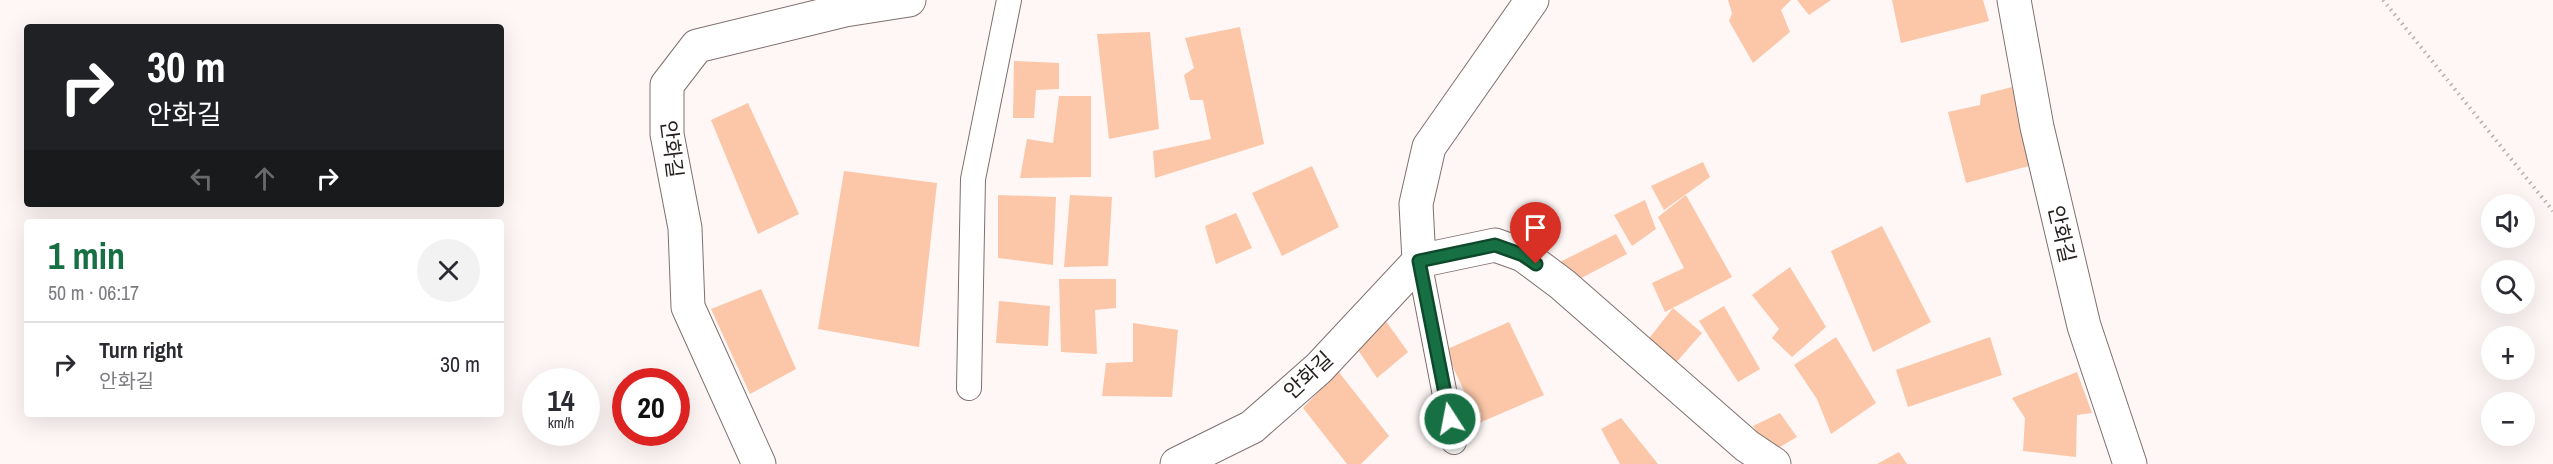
<!DOCTYPE html>
<meta charset="utf-8">
<style>
body{margin:0;font-family:"Archivo Narrow","Noto Sans KR",sans-serif;background:#f2f2f3;color:#2b2b33;height:100vh;display:flex;flex-direction:column;font-size:22px;white-space:nowrap}
*{box-sizing:border-box;margin:0}
p{font-size:20px;color:#7c7c81}
.icon{flex:none;width:33px;height:33px;fill:none;stroke:currentColor;stroke-width:2;stroke-linecap:round;stroke-linejoin:round}
.map{position:relative;flex:1;overflow:hidden}
.details{position:absolute;left:24px;top:219px;width:480px;height:198px;display:flex;flex-direction:column;background:#fff;border-radius:6px;box-shadow:0 6px 24px #0002}
.details>*{flex:none}
.hud{position:absolute;left:24px;top:24px;width:480px;height:183px;border-radius:6px;box-shadow:0 6px 24px #0002;background:#202124;color:#fff;overflow:hidden}
.controls{position:absolute;left:2481px;top:194px;display:grid;gap:12px}
.controls a{display:grid;place-items:center;width:54px;height:54px;border-radius:50%;background:#fff;box-shadow:0 6px 24px #0002;font-size:30px}
.speed{position:absolute;left:522px;top:368px;display:flex;gap:12px;font-size:30px;font-weight:700;text-align:center}
.speed>*{display:grid;place-content:center;width:78px;height:78px;border-radius:50%;background:#fff;box-shadow:0 6px 24px #0002;line-height:1}
.speed small{font-size:15px;font-weight:400}
.speed .limit{border:9px solid #d22;background:#fff;color:#111}
.pin{position:absolute;display:grid;place-items:center;width:51px;height:51px;color:#fff;margin:-62px -26px;border-radius:50% 50% 50% 0;rotate:-45deg;box-shadow:0 0 6px #0007}
.pin .icon{rotate:45deg}
.me{position:absolute;width:66px;margin:-33px;rotate:349deg;stroke-linejoin:round;filter:drop-shadow(0 0 4px #0008)}
.turn{display:flex;align-items:center;gap:21px;height:126px;padding:0 24px;font-size:27px}
.turn .icon{width:78px;height:78px;stroke-width:2.5}
.turn b{display:block;font-size:42px;line-height:51px}
.lanes{display:flex;align-items:center;height:57px;padding:0 24px;background:#0003;justify-content:center;gap:30px;direction:ltr}
.lanes .off{opacity:.35}
.round{display:grid;place-items:center;flex:none;width:63px;height:63px;border-radius:32px;background:#f2f2f3}
.head{display:flex;align-items:center;justify-content:space-between;height:102px;padding:0 24px}
h1{font-size:36px;font-weight:700;line-height:45px;color:#177043}
ul{padding:0;list-style:none}
li{display:flex;align-items:center;gap:18px;height:84px;padding:0 24px;border-top:2px solid #e1e1e2}
li div{flex:1}
li b{display:block;font-size:22px}
li em{font-style:normal}
.map>svg:first-child{display:block}
.building{fill:#fbc7a8}
.lines{fill:none;stroke-linecap:round;stroke-linejoin:round}
.service-casing{stroke:#7f706f;stroke-width:26}
.minor-casing{stroke:#7f706f;stroke-width:35}
.path{stroke:#b6afae;stroke-width:4;stroke-dasharray:1.5 4.5;stroke-linecap:butt}
.service{stroke:#fff;stroke-width:24}
.minor{stroke:#fff;stroke-width:33}
.route-casing{stroke:#0f492c;stroke-width:15}
.route{stroke:#177043;stroke-width:10}
.labels{text-anchor:middle;dominant-baseline:central;stroke-width:4.5;stroke-linejoin:round;paint-order:stroke}
.street-label{font-size:21px;fill:#251f1e;stroke:#fff}
</style>
<div class="map">
<svg width="2553" height="464" viewBox="0 0 2553 464">
<rect width="100%" height="100%" fill="#fef7f6"/>
<g class="building">
<path d="M1728 0H1791L1781 10 1790 32 1753 63 1729 21 1732 13Z"/>
<path d="M1797 0H1831L1809 15Z"/>
<path d="M1892 0H1983L1989 21 1901 43Z"/>
<path d="M1240 27 1264 144 1155 178 1153 151 1211 139 1203 100H1190L1184 75 1194 68 1185 38Z"/>
<path d="M1150 32 1159 129 1109 139 1097 34Z"/>
<path d="M1014 61 1059 63V89L1036 90 1034 118H1013Z"/>
<path d="M2012 87 2029 166 1966 183 1948 112 1980 105 1981 95Z"/>
<path d="M1059 96H1091V177L1020 178 1027 139 1053 143Z"/>
<path d="M748 103 799 214 758 234 711 120Z"/>
<path d="M1703 162 1710 177 1664 210 1651 186Z"/>
<path d="M1312 166 1339 227 1282 256 1252 193Z"/>
<path d="M844 171 937 183 919 347 818 329Z"/>
<path d="M998 195 1056 197 1053 265 998 258Z"/>
<path d="M1070 195 1112 197 1108 266 1064 267Z"/>
<path d="M1686 195 1732 277 1665 312 1652 283 1684 268 1658 217Z"/>
<path d="M1645 200 1656 229 1632 246 1614 215Z"/>
<path d="M1236 213 1252 248 1216 264 1205 226Z"/>
<path d="M1882 226 1931 322 1873 352 1831 251Z"/>
<path d="M1616 234 1627 254 1570 284 1558 263Z"/>
<path d="M1790 267 1826 327 1792 357 1772 338 1779 329 1752 295Z"/>
<path d="M1059 279H1116V308L1095 310 1097 354 1061 352Z"/>
<path d="M761 289 796 369 750 394 711 309Z"/>
<path d="M999 301 1050 306 1048 346 996 343Z"/>
<path d="M1724 306 1760 369 1738 382 1699 321Z"/>
<path d="M1673 308 1702 333 1673 366 1643 346Z"/>
<path d="M1385 320 1408 352 1377 378 1354 344Z"/>
<path d="M1509 322 1544 395 1479 423 1445 350Z"/>
<path d="M1133 323 1178 330 1172 397 1102 396 1106 363 1133 362Z"/>
<path d="M1836 337 1876 403 1831 434 1817 399 1794 365Z"/>
<path d="M1990 337 2002 375 1908 407 1896 370Z"/>
<path d="M1338 371 1389 436 1361 464H1347L1303 408Z"/>
<path d="M2077 372 2092 413 2077 415 2076 457 2023 451 2025 418 2012 398Z"/>
<path d="M1780 413 1797 437 1771 452 1753 426Z"/>
<path d="M1621 418 1658 464H1620L1601 429Z"/>
<path d="M1899 452 1907 464H1877Z"/>
</g>
<g class="lines">
<g class="service-casing">
<g id="service">
<path d="M1419 261 1454 442"/>
<path d="M969 388 973 179 1009 0"/>
</g>
</g>
<g class="minor-casing">
<g id="minor">
<path d="M2014 0 2037 127 2084 326 2130 464"/>
<path d="M1419 261 1416 204 1429 147 1532 0"/>
<path d="M759 464 688 307 685 228 667 134V85L697 46 845 10 909 0"/>
<path d="M1177 464 1252 427 1319 368 1419 261 1495 245 1523 255 1562 284 1747 446 1774 464"/>
</g>
</g>
<path class="path" d="M2383 0 2553 211"/>
<use href="#service" class="service"/>
<use href="#minor" class="minor"/>
</g>
<g class="lines">
<g class="route-casing">
<path id="route" d="M1450 419 1419 261 1495 245 1523 255 1536 264"/>
</g>
<use href="#route" class="route"/>
</g>
<g class="labels">
<g class="street-label">
<text transform="translate(672 149) rotate(83)">안화길</text>
<text transform="translate(2062 234) rotate(77)">안화길</text>
<text transform="translate(1308 375) rotate(-43)">안화길</text>
</g>
</g>
</svg>
<div class="controls">
<a><svg class="icon" aria-label="sound" viewBox="0 0 24 24"><path d="M4 9h4l5-4v14l-5-4H4zM17 9q2 3 0 6"/></svg></a>
<a><svg class="icon" aria-label="search" viewBox="0 0 24 24"><circle cx="10" cy="10" r="6"/><path d="M15 15l6 6"/></svg></a>
<a>+</a>
<a>−</a>
</div>
<div class="speed"><div>14<small>km/h</small></div><div class="limit">20</div></div>
<div class="pin" style="left:1536px;top:264px;background:#d93025"><svg class="icon" aria-label="arrive" viewBox="0 0 24 24"><path d="M6 21V4h12l-3 4 3 4H6"/></svg></div>
<svg class="me" style="left:1450px;top:419px" viewBox="-20 -20 40 40"><circle r="17" fill="#177043" stroke="#fff" stroke-width="3"/><path d="M0-11L8 9 0 5-8 9z" fill="#fff"/></svg>
<div class="hud">
<div class="turn"><svg class="icon" aria-label="right" viewBox="0 0 24 24"><path d="M7 20v-9h11M14 6l5 5-5 5"/></svg><div><b>30 m</b>안화길</div></div>
<div class="lanes"><svg class="icon off" aria-label="left" viewBox="0 0 24 24"><path d="M17 20v-9H6M10 6l-5 5 5 5"/></svg><svg class="icon off" aria-label="ahead" viewBox="0 0 24 24"><path d="M12 20V5M6 11l6-6 6 6"/></svg><svg class="icon" aria-label="right" viewBox="0 0 24 24"><path d="M7 20v-9h11M14 6l5 5-5 5"/></svg></div>
</div>
<section class="details">
<div class="head"><div><h1>1 min</h1><p>50 m · 06:17</p></div><a class="round"><svg class="icon" aria-label="close" viewBox="0 0 24 24"><path d="M6 6l12 12M18 6L6 18"/></svg></a></div>
<ul>
<li><svg class="icon" aria-label="right" viewBox="0 0 24 24"><path d="M7 20v-9h11M14 6l5 5-5 5"/></svg><div><b>Turn right</b><p>안화길</p></div><em>30 m</em></li>
</ul>
</section>
</div>
